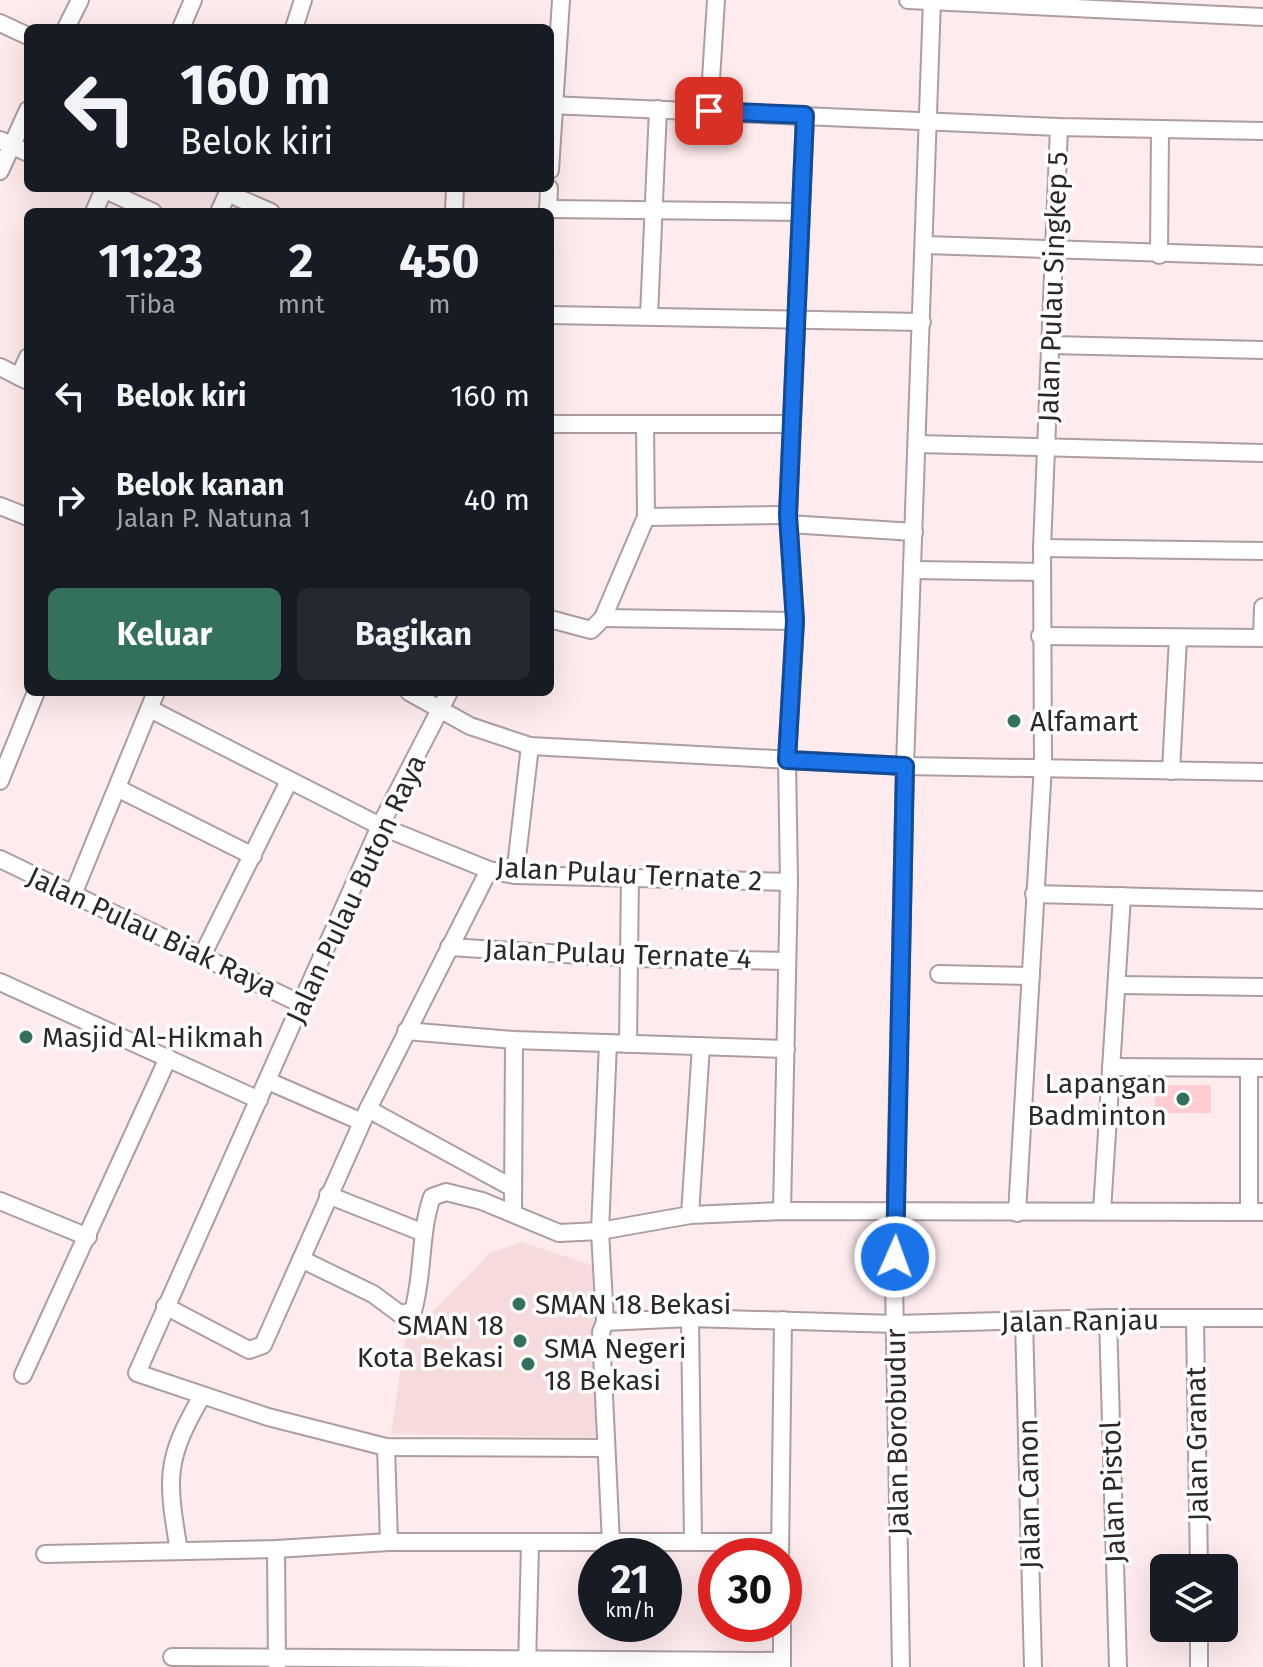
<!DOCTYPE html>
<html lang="id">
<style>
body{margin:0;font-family:"Fira Sans",sans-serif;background:#242831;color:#f1f3f6;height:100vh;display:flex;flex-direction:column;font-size:30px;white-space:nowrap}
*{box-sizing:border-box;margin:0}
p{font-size:26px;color:#9ea1a6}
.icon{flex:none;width:44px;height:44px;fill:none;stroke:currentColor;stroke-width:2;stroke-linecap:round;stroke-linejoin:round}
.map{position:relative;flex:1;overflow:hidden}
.side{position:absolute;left:24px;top:208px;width:530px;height:488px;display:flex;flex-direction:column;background:#171b24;border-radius:12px;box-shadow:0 8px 32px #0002}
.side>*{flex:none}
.guide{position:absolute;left:24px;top:24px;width:530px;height:168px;border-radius:12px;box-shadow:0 8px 32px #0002;background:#171b24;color:#f1f3f6;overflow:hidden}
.fabs{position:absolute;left:1150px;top:1554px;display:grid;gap:16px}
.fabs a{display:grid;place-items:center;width:88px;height:88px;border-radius:12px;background:#171b24;box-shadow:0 8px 32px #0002;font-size:40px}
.speed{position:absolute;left:578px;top:1538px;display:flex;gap:16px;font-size:40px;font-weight:700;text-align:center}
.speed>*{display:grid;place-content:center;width:104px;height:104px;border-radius:50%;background:#171b24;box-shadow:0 8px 32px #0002;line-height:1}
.speed small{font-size:20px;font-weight:400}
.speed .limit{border:12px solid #d22;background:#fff;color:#111}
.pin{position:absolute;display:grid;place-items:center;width:68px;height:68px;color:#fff;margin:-34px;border-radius:16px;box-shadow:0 4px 12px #0006}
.me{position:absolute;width:88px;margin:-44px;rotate:2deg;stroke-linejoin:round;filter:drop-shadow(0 0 6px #0008)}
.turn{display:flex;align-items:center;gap:28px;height:168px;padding:0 24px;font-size:36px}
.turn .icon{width:104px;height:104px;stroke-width:2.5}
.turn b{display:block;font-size:56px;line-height:68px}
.eta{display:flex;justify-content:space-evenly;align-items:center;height:136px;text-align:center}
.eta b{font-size:48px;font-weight:700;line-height:56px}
.primary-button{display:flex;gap:16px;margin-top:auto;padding:16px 24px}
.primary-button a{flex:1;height:92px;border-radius:12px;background:#33715d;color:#fff;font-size:32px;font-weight:700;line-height:92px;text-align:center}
.primary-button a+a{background:#242831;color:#f1f3f6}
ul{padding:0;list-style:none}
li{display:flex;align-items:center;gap:24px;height:104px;padding:0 24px}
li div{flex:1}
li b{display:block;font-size:30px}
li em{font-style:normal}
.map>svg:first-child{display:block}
.built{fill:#f6dbdd}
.green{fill:#fdcdd1}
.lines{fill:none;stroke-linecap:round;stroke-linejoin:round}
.street-casing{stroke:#ae9d9e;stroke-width:20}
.street{stroke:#fff;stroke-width:16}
.route-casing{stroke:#114b97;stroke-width:20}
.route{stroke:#1a73e8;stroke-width:14}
.poi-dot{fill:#33715d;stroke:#fff;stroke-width:3}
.labels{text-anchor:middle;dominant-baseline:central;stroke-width:7;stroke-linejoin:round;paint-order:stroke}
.street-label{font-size:28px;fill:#2d2727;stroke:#fff}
.poi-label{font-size:28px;fill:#2d2727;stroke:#fff;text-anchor:start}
</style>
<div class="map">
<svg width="1263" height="1667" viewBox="0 0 1263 1667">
<rect width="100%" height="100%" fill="#feebed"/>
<path class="built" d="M521 1242 599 1267 595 1437 391 1434 405 1340 490 1253Z"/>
<path class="green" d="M1156 1085H1211V1113H1154Z"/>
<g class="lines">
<g class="street-casing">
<g id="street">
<path d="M908 0 1263 17"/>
<path d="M0 23 28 36"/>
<path d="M66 28 80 0"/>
<path d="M181 28 193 0"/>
<path d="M294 28 303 0"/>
<path d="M550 105 1059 127 1263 131"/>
<path d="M709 111 716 0"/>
<path d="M0 140 28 153"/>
<path d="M550 170 561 0"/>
<path d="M0 171 28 110"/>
<path d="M101 188 153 212"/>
<path d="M227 193 271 212"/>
<path d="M548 209 801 212"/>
<path d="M94 212 104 189"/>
<path d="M219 212 230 188"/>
<path d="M454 212 455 188"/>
<path d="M548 212 549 188"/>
<path d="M925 245 1263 256"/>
<path d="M1159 255 1160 129"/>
<path d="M550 315 922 322"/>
<path d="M649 316 658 109"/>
<path d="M1051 345 1263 350"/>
<path d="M0 367 28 381"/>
<path d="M19 377 28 357"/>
<path d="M550 424H792"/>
<path d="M918 444 1263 453"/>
<path d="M0 506 28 517"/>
<path d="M646 517 788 515"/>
<path d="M789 524 914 532"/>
<path d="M1042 548 1263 551"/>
<path d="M914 570 1042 572"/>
<path d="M603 618 795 621"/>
<path d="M550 619 591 630 603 618 646 517 645 424"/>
<path d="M1040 636 1263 638"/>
<path d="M1262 638 1263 607"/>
<path d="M409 692 470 726 530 746 905 766 1263 772"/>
<path d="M449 692 380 826 137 1373 268 1417 386 1447 606 1448"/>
<path d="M150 709 380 826 489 870 515 875 789 882"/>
<path d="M1171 771 1178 638"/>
<path d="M0 781 36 692"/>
<path d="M117 788 253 856"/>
<path d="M0 859 303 1005"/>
<path d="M515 875 530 746"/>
<path d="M74 892 156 692"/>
<path d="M1034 894 1263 900"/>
<path d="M449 947 629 958 787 961"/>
<path d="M202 956 289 781"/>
<path d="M939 974 1031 976"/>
<path d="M0 982 259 1100"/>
<path d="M1119 985 1263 987"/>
<path d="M406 1031 514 1040 786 1049"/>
<path d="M628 1044 630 875"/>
<path d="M1111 1067 1263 1068"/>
<path d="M268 1081 362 1122"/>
<path d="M368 1109 511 1187"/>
<path d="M328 1195 424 1233"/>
<path d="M0 1201 88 1237"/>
<path d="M782 1211 789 882 787 760 795 621 788 515 805 115"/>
<path d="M1102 1211 1122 896"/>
<path d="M1249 1212V1068"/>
<path d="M513 1213 514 1040"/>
<path d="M1017 1213 1043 765 1042 548 1059 127"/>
<path d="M690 1215 701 1046"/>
<path d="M301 1259 373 1294 400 1314 413 1311C424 1274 419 1234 432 1197L446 1192 482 1201 559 1233 600 1231 690 1215 782 1211 1263 1212"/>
<path d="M165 1306 249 1350 263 1345 368 1109 489 870"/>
<path d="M690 1318 693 1541"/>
<path d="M1108 1318 1118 1667"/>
<path d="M1195 1320 1199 1568"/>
<path d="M1024 1321 1033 1667"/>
<path d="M605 1322 600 1231 608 1043"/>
<path d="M23 1375 168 1058"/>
<path d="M386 1447 389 1542"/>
<path d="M611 1543 601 1332 605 1322 690 1318 896 1324 1108 1318H1263"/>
<path d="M276 1549 277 1665"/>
<path d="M179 1551C167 1479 164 1461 202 1396"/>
<path d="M45 1554 276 1549 389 1542H780"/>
<path d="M780 1556 783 1320"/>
<path d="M782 1624V1667"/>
<path d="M1199 1628V1667"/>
<path d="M172 1657 782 1661"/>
<path d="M527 1667 530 1545"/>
<path d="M901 1667 894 1280 905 766 932 0"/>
</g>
</g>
<use href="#street" class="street"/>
</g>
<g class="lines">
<g class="route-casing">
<path id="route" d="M709 111 805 115 788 515 795 621 787 760 905 766 895 1257"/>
</g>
<use href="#route" class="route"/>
</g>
<g class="poi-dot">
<circle cx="1014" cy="721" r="8"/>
<circle cx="26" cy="1037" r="8"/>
<circle cx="1183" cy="1099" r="8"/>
<circle cx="519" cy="1304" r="8"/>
<circle cx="520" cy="1341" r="8"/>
<circle cx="528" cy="1364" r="8"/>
</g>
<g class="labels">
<g class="street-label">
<text transform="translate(1053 287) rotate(-88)">Jalan Pulau Singkep 5</text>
<text transform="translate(629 874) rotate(3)">Jalan Pulau Ternate 2</text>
<text transform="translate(356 889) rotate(-65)">Jalan Pulau Buton Raya</text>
<text transform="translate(152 932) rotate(25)">Jalan Pulau Biak Raya</text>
<text transform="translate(618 954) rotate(2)">Jalan Pulau Ternate 4</text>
<text transform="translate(1080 1321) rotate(-1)">Jalan Ranjau</text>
<text transform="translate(897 1432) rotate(-91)">Jalan Borobudur</text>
<text transform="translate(1197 1444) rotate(-91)">Jalan Granat</text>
<text transform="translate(1113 1492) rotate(-92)">Jalan Pistol</text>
<text transform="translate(1029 1494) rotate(-91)">Jalan Canon</text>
</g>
<g class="poi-label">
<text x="1030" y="721">Alfamart</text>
<text x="42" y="1037">Masjid Al-Hikmah</text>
<text x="1167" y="1083" text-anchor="end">Lapangan<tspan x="1167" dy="32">Badminton</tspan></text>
<text x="535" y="1304">SMAN 18 Bekasi</text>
<text x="504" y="1325" text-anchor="end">SMAN 18<tspan x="504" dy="32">Kota Bekasi</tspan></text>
<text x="544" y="1348">SMA Negeri<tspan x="544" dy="32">18 Bekasi</tspan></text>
</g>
</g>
</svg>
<div class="fabs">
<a><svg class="icon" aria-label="layers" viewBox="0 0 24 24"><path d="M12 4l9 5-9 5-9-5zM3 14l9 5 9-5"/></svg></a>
</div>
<div class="speed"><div>21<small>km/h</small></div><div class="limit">30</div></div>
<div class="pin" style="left:709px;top:111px;background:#d93025"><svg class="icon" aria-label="arrive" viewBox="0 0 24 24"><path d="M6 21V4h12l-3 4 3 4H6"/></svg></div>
<svg class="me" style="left:895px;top:1257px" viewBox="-20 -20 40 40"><circle r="17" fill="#1a73e8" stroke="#fff" stroke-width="3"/><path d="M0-11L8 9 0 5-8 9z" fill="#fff"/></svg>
<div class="guide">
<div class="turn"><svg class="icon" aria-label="left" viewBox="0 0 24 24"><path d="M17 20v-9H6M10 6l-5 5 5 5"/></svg><div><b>160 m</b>Belok kiri</div></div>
</div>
<section class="side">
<div class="eta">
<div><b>11:23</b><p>Tiba</p></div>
<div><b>2</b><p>mnt</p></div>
<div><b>450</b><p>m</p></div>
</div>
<ul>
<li><svg class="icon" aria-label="left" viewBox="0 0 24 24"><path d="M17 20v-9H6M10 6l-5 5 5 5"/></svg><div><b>Belok kiri</b></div><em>160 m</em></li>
<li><svg class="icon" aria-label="right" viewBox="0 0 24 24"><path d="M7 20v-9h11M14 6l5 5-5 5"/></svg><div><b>Belok kanan</b><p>Jalan P. Natuna 1</p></div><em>40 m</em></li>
</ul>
<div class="primary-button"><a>Keluar</a><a>Bagikan</a></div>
</section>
</div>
